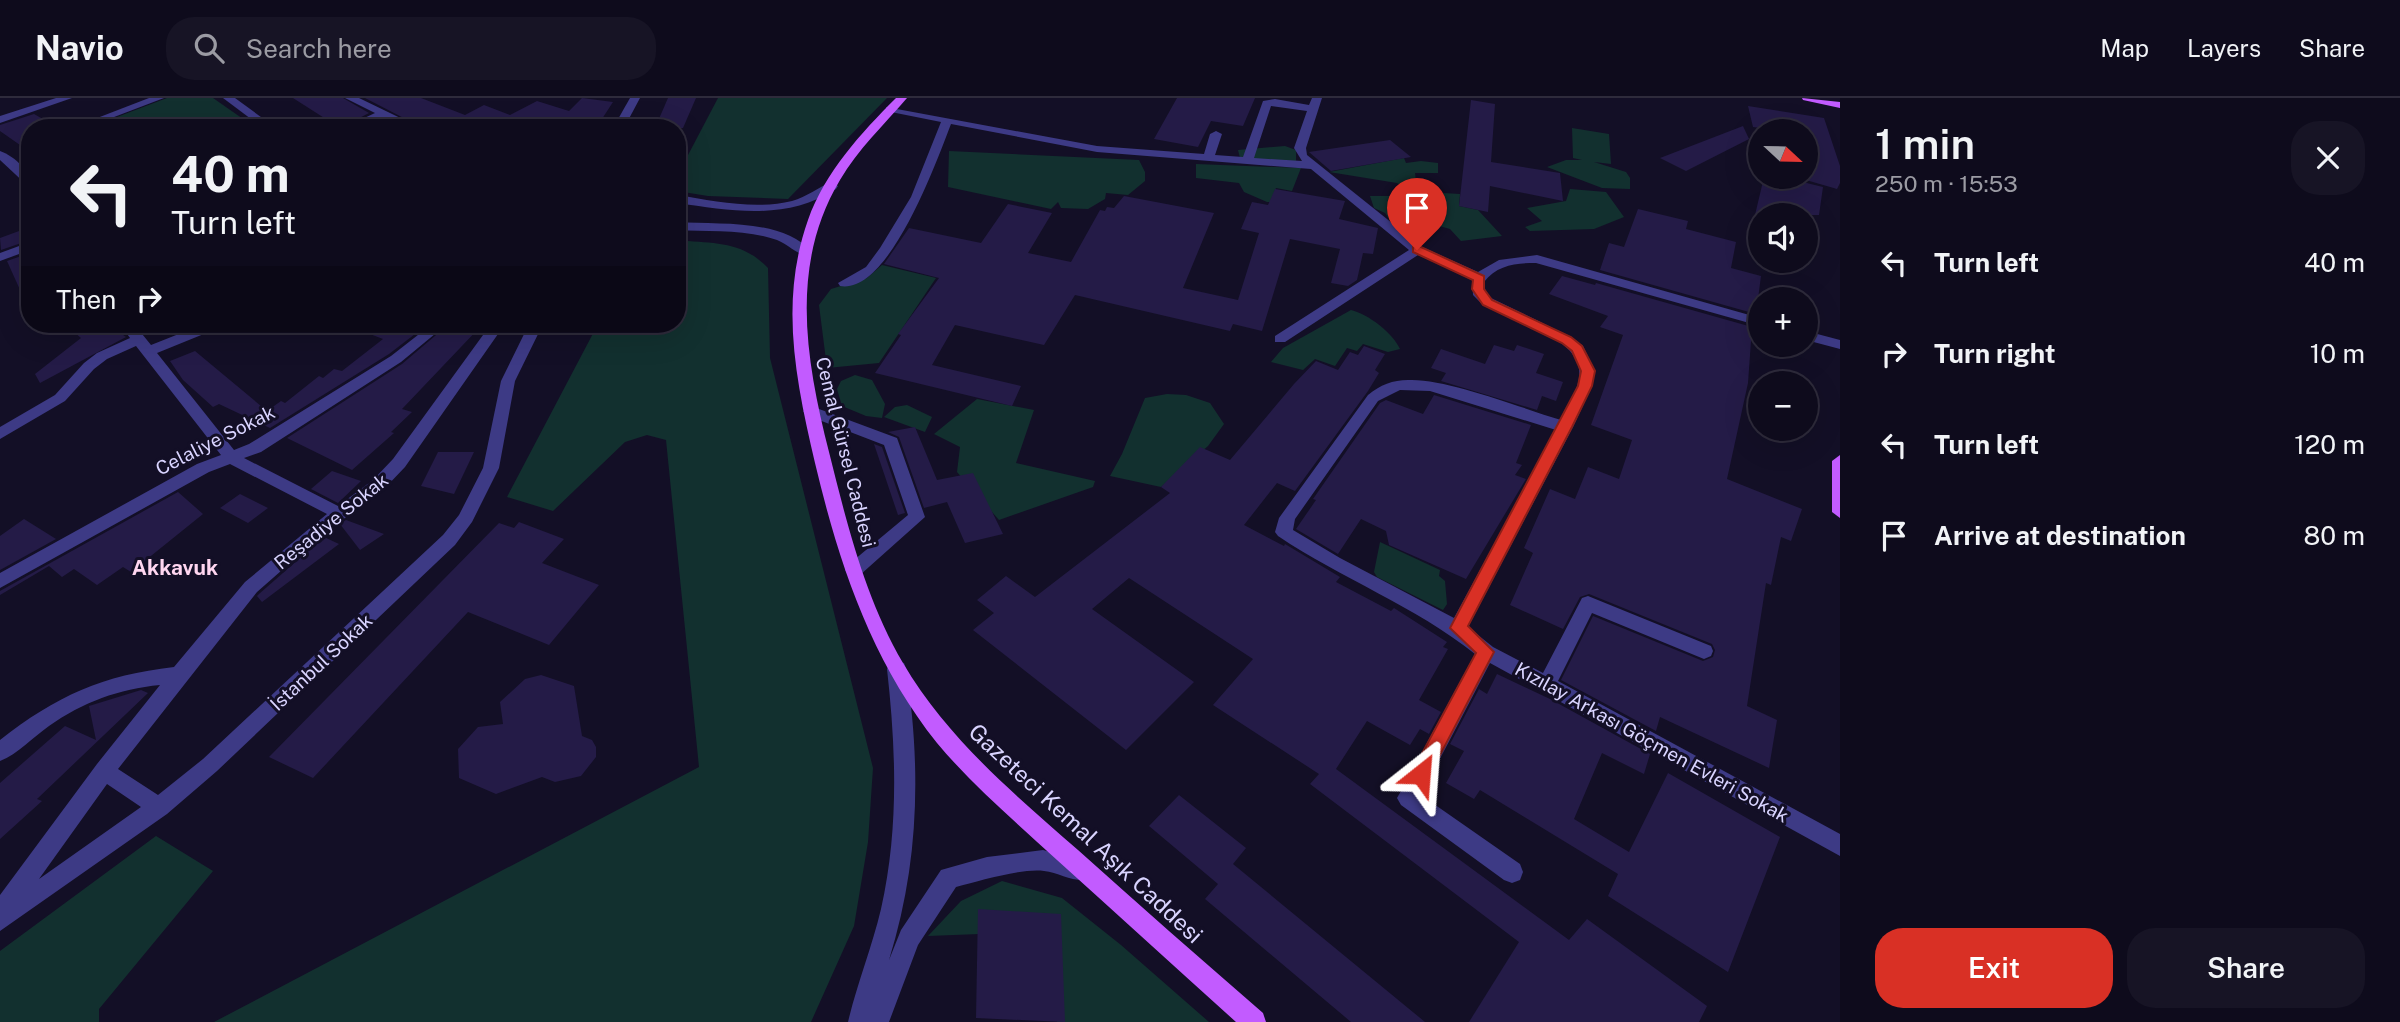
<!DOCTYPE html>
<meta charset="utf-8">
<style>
body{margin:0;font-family:"Public Sans",sans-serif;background:#171425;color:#f1f3f6;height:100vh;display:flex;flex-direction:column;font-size:26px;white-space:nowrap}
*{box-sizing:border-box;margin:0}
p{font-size:23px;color:#9b9ba3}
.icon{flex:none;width:38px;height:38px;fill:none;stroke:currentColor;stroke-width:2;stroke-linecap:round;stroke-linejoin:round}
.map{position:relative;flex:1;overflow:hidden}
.sheet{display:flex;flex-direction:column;background:#0e0b1c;width:560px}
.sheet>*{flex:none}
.guide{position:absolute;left:21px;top:21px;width:665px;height:214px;border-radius:28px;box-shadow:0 7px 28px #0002,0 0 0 2px #2e2b3b;background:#0e0b1c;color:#f1f3f6;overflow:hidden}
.needle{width:46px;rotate:112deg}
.fabs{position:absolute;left:1748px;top:21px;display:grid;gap:14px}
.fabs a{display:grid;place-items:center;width:70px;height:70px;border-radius:50%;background:#0e0b1c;box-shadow:0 7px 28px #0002,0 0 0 2px #2e2b3b;font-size:35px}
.pin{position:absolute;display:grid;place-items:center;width:60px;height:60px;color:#fff;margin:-72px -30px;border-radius:50% 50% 50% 0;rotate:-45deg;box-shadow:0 0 7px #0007}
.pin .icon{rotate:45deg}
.me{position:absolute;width:77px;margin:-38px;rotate:28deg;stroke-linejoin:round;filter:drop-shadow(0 0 5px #0008)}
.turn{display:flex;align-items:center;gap:24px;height:147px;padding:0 35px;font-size:32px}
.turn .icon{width:91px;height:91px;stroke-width:2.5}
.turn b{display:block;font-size:49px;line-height:60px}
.then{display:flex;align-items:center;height:66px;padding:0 35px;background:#0003;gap:14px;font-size:26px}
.round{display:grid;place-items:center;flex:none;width:74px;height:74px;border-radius:28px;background:#171425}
.headline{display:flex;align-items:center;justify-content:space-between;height:119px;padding:0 35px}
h1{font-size:42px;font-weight:600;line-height:52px}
.button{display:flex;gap:14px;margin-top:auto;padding:14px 35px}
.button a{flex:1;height:80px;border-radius:28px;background:#d93025;color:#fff;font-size:28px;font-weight:600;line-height:80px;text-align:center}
.button a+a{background:#171425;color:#f1f3f6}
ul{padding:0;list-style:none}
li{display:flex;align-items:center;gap:21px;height:91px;padding:0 35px}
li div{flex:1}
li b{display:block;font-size:26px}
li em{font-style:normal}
header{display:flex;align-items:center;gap:42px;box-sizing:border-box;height:98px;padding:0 35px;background:#0e0b1c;border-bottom:2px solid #2e2b3b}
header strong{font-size:33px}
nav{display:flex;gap:38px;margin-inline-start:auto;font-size:24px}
.search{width:490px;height:63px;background:#171425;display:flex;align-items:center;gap:18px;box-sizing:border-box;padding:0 24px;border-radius:28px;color:#9b9ba3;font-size:26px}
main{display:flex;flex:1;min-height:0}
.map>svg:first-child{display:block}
.green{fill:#12302f}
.building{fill:#241b47}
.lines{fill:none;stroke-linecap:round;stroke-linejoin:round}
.minor{fill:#3d3a85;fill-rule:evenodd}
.major{fill:#c25bff;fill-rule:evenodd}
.route{fill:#d93025;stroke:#8d1f18;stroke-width:2}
.labels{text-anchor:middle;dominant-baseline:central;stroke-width:6;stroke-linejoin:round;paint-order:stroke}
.street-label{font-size:19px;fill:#d9d4ff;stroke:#130f26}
.neighbourhood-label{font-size:21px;font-weight:bold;fill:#ffd6f0;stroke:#130f26}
.near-street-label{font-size:23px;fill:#d9d4ff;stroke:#130f26}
</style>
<header>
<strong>Navio</strong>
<div class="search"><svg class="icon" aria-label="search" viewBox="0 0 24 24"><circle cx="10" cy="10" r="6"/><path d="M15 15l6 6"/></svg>Search here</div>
<nav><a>Map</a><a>Layers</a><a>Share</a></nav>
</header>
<main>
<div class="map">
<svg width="1840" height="924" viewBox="0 0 1840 924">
<rect width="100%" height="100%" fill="#130f26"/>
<g class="green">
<path d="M167 0H213L256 30H102L96 27Z"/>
<path d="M718 0H887L788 101 708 98 677 93V78Z"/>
<path d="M1572 30 1609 36 1611 66 1594 64 1626 74 1630 80V91L1602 90 1547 69 1566 62H1582L1573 60Z"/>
<path d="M1285 48 1296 52V64L1240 60 1238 52Z"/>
<path d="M949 53 1139 62 1145 74V83L1128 97 1106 95 1105 101 1088 111 1061 110 1058 104 1051 111 948 89Z"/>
<path d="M1404 60 1406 65 1421 63 1438 65V75H1415L1416 83 1424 91 1407 92 1397 85 1329 74Z"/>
<path d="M1196 66 1301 70 1292 93 1276 90 1270 104H1267L1244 94 1239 85 1196 80Z"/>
<path d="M1570 91 1606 94 1624 119 1594 131 1530 133 1525 129 1542 123 1527 110 1566 103Z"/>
<path d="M1409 93 1460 96 1459 108 1478 112 1502 138 1461 143 1450 131 1418 122 1407 129 1394 128 1385 115 1374 110 1370 98H1406Z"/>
<path d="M677 142C714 146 741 142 768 170L770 260 873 670 868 744 854 828 811 924H214L699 669 666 342 647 337 625 344 553 413 507 399 598 226H677Z"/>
<path d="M882 167 936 180 879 265 827 270 819 207 831 191 867 180Z"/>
<path d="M1351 212C1368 216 1393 235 1400 251L1388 254 1363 246 1357 253 1347 250 1335 268 1315 261 1303 272 1271 264 1283 250Z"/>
<path d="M855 277 872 282 885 306 882 320 866 318 842 308 837 291 841 283Z"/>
<path d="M1167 296 1186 297 1210 305 1224 326 1208 348 1161 389 1110 378 1122 356 1145 300Z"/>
<path d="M977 301 1034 312 1016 365 1095 383 1093 389 999 422 957 374 960 349 934 336Z"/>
<path d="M907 307 932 319 925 334 884 319 895 309Z"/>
<path d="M1380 444 1440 472 1439 478 1445 483 1447 506 1443 512 1377 479 1374 474Z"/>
<path d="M156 738 213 773 99 911V924H0V853Z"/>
<path d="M1002 783 1062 800 1121 847 1209 924H1057L1054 833 928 838 961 803Z"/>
</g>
<g class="building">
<path d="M293 0H343L369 15 340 30Z"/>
<path d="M365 0H421L465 17 484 7 510 17 537 3 569 13 582 0 613 4 600 24 607 26 606 30H423Z"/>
<path d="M668 0H696L683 30H655Z"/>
<path d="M1177 0H1255L1243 28 1211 23 1198 49 1154 41Z"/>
<path d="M1471 2 1495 6 1491 64 1560 75 1563 103 1490 88 1488 114 1459 108Z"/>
<path d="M1748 8 1824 20 1840 68V85L1837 91 1806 82V33L1774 32 1775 28 1769 31 1753 29Z"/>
<path d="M34 16 59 30H30V54L0 33V27Z"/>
<path d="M1743 28 1749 41 1686 73 1660 60Z"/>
<path d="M1390 42 1411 59 1331 73 1309 54Z"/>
<path d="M1764 79H1782L1823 89 1819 117H1755Z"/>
<path d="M1275 91 1345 103 1339 121 1378 130 1373 156 1363 155 1357 182 1348 188 1331 185 1340 151 1290 141 1262 233 1233 226 1230 233 1075 197 1044 247 955 227 932 267 1021 288 1012 308 875 275 901 237 898 236 939 180 884 166 909 130 981 145 1008 106 1052 115 1028 155 1071 164 1100 112 1105 113 1107 109 1114 110 1124 98 1214 115 1183 190 1238 202 1259 135 1241 131 1252 104 1268 107Z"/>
<path d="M1638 111 1688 123 1686 131 1736 144 1731 170 1761 178 1756 216 1600 172 1609 145 1624 149Z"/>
<path d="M30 129V142L1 152 0 140Z"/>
<path d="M30 155V214L7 163Z"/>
<path d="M1562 178 1595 187 1596 185 1752 229 1748 285 1727 381 1802 411 1791 443 1781 439 1771 487 1766 485 1747 608 1777 622 1769 670 1660 619 1656 633 1561 582 1593 518 1703 563 1713 559 1715 552 1712 546 1589 496 1580 499 1563 531 1510 507 1533 455 1524 450 1550 391 1575 401 1588 369 1619 381 1632 342 1591 327 1623 237 1600 229 1608 218 1549 196Z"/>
<path d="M65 226H107L126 239 40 285 35 276 81 240Z"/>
<path d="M350 226H428L389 256 270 330 219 306 213 309 183 282 170 263 195 253 267 313 281 303 285 305 319 278 323 280 334 271 342 273 383 241 349 228Z"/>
<path d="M449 226 480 229 402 311 412 314 391 334 394 335 352 372 287 340 402 266Z"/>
<path d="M1494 247 1514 253 1517 247 1544 256 1536 275 1563 284 1556 303 1542 298 1537 312 1441 283 1446 275 1431 270 1441 251 1485 266Z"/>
<path d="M1364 248 1385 256 1375 272 1379 275 1368 293 1295 393 1277 385 1244 427 1284 448 1285 446 1340 479 1336 484 1391 513 1394 510 1447 544 1443 549 1448 551 1419 602 1441 614 1429 636 1420 631 1410 647 1367 623 1336 671 1569 842 1587 821 1707 908 1699 924H1469L1519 844 1310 686 1319 676 1213 607 1253 561 1129 480 1092 511 1194 584 1126 652 973 532 994 515 977 502 1006 478 1035 499 1170 395 1161 389 1200 349 1230 362 1294 286 1316 263 1338 272 1350 254 1358 257Z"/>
<path d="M1434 297 1531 327 1516 365 1522 367 1515 377 1526 381 1466 481 1389 447 1386 433 1361 421 1338 456 1296 431 1316 402 1313 401 1380 305 1386 302 1423 316Z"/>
<path d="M915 329 937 382 973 375 1003 436 965 445 947 404 924 410 899 339 888 334Z"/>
<path d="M874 346 882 349 905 415 898 417Z"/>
<path d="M438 354H474L454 396 421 388Z"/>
<path d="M332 373 361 383 338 405 311 391Z"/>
<path d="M178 394 203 416 131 474 123 469 97 487 74 471 62 479 49 468 0 497V493Z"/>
<path d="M240 396 268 410 248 425 220 410Z"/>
<path d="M24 421 56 441 0 472V438Z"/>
<path d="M346 422 384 436 360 452 340 426Z"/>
<path d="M519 424 564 441 542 465 599 487 549 547 468 514 313 680 269 659 499 425 514 430Z"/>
<path d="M324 439 339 446 262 504 257 498 259 496Z"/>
<path d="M1497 576 1550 601 1650 656 1644 676 1602 655 1574 721 1629 754 1668 675 1780 739 1728 874 1608 798 1618 776 1480 692 1474 701 1446 685 1464 653 1450 646 1479 591 1487 596Z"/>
<path d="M541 577 574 588 582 638 592 642 596 649V659L581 678 555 684 542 679 496 696 459 680 458 651 478 629 503 626 500 604 525 581Z"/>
<path d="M141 592 148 595 37 701 42 703 0 741V685L65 628 96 642 89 608Z"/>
<path d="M1179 697 1246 750 1233 766 1425 924H1351L1205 801 1218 786 1149 728Z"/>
<path d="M978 811 1061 816 1065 924 976 920Z"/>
</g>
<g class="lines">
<g class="minor">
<path d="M56 0H72L0 25V18Z"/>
<path d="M149 0H164L101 24 92 22Z"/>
<path d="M223 0H235L276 30H263Z"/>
<path d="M345 0H359L421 30H406L383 19 358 30H343L375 15Z"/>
<path d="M630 0H640L624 30H613Z"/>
<path d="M1312 0H1322L1306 50 1307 57 1422 149 1478 174 1499 162 1537 157 1760 220V228L1536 165C1516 165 1497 167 1484 184L1486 196 1493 201 1571 239 1583 248 1595 273 1592 288 1573 329 1468 529 1493 549 1543 575 1582 500 1588 498 1711 548 1713 553 1711 558 1704 561 1592 515 1558 583 1840 736V758L1490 565 1421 697 1520 766 1523 774 1520 782 1512 785 1504 782 1401 707 1397 700 1401 693 1475 556C1415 508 1342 481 1278 438L1275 434 1279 420 1368 297C1380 287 1393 282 1408 282 1446 280 1521 310 1561 322 1575 293 1594 270 1561 245L1483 207 1473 197 1472 181 1418 157 1285 244H1275V238L1409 152 1311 71 1097 54 951 26C937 62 889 197 840 188L838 185 866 169 880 150 911 99 941 24 886 13V9L1097 48 1204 56 1210 36 1216 33 1222 36 1215 57 1243 59 1263 3 1275 1 1309 7ZM1271 8 1307 13 1294 50 1302 63 1254 60ZM1400 292 1430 293 1556 332 1454 520 1340 460 1293 432 1295 421 1378 303Z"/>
<path d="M0 53C16 59 30 73 30 90L0 62Z"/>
<path d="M832 84 838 88 836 91C786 123 733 113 677 105V97C714 103 755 112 792 103 807 99 818 89 832 84Z"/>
<path d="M677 124C719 127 782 120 812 154L806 158C796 155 787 146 777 142 746 131 709 134 677 132Z"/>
<path d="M30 144V152L0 163V155Z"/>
<path d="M120 226H134L151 247 204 226H223L221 229 157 255 234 352 249 346 391 258 432 226H447L401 264 261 354 244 360 338 408 373 382 393 361 491 226H505L405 369 385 390 322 437 257 494 118 671 158 697 203 661 443 437 459 417 483 370 501 283 529 226H543L515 283 499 370 472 424 455 447 217 673 167 716 0 833V797L97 666 160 587C119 591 83 604 49 628 33 639 18 656 0 663V642C56 598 103 577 174 569L245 484 327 416 230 366 209 374 0 490V475L197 366 221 357 136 248 107 261 94 271 65 303 0 341V329L55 297 84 265 97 255 130 240ZM107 686 141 709 39 781Z"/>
<path d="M1806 233 1840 242V251L1806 242Z"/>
<path d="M811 308 897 340 925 419 860 477H848L845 472 848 467 908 417 884 347 806 317 803 313Z"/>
<path d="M897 563 904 565C911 580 910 602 912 618 920 702 914 782 889 862L901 832 941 772 987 759 1043 752 1093 766 1096 773 1093 780C1077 787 1061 775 1044 773 1022 770 979 783 956 789L918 847 889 924H848C857 886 872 849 881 811 899 731 896 651 887 571L890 565Z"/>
</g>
<g class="major">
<path d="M896 0H907C884 27 858 51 840 82 789 167 806 263 829 354 847 426 865 500 903 565 947 640 1013 695 1078 752 1139 807 1201 861 1263 915L1266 924H1236C1176 870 1117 816 1057 762 1016 724 973 688 937 645 871 562 839 466 815 365 796 283 779 204 808 122 825 74 861 35 896 0Z"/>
<path d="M1802 0 1840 4V10L1803 2Z"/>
<path d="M1840 357V420L1832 414V363Z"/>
</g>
</g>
<path class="route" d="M1413 149H1421L1484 178V191L1492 202 1571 239 1582 248 1595 273 1592 288 1572 329 1468 528 1494 554 1427 682 1421 684 1414 682 1411 676 1476 555 1450 530 1578 288 1581 273 1572 253 1562 245 1483 207 1472 191 1473 182 1413 154Z"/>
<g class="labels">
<g class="street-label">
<text transform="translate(215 342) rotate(-27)">Celaliye Sokak</text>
<text transform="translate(846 354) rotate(76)">Cemal Gürsel Caddesi</text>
<text transform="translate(331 423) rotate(-39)">Reşadiye Sokak</text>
<text transform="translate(321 564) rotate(-43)">İstanbul Sokak</text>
<text transform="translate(1652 644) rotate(29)">Kızılay Arkası Göçmen Evleri Sokak</text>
</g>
<g class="neighbourhood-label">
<text x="175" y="469">Akkavuk</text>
</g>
<g class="near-street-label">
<text transform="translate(1086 735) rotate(43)">Gazeteci Kemal Aşık Caddesi</text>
</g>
</g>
</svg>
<div class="fabs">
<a><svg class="needle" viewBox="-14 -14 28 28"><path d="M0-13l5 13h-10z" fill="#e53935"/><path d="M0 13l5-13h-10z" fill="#9b9ba3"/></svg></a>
<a><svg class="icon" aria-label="sound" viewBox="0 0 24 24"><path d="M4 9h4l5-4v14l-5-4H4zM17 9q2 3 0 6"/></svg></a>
<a>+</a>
<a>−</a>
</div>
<div class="pin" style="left:1417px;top:152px;background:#d93025"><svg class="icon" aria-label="arrive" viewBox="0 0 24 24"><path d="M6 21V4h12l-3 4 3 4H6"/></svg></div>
<svg class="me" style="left:1421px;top:676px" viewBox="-20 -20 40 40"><path d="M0-17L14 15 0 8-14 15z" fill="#d93025" stroke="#fff" stroke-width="4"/></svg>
<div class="guide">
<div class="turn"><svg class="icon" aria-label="left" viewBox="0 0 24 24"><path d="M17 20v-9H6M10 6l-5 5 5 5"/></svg><div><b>40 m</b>Turn left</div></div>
<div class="then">Then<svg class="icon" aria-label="right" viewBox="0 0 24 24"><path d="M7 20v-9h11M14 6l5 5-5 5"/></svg></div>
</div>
</div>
<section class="sheet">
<div class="headline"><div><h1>1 min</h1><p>250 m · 15:53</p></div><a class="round"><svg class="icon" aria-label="close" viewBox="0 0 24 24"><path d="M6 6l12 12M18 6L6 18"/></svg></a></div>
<ul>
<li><svg class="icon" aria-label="left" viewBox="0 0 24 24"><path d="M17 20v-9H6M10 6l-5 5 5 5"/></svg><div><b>Turn left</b></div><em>40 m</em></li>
<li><svg class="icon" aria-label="right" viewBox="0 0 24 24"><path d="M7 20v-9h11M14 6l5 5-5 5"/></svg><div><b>Turn right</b></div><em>10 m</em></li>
<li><svg class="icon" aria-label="left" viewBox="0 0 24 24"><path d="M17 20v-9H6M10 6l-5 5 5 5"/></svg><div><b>Turn left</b></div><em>120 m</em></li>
<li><svg class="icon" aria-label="arrive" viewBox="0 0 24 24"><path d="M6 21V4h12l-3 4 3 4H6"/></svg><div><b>Arrive at destination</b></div><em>80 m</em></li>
</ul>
<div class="button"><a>Exit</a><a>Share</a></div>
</section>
</main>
